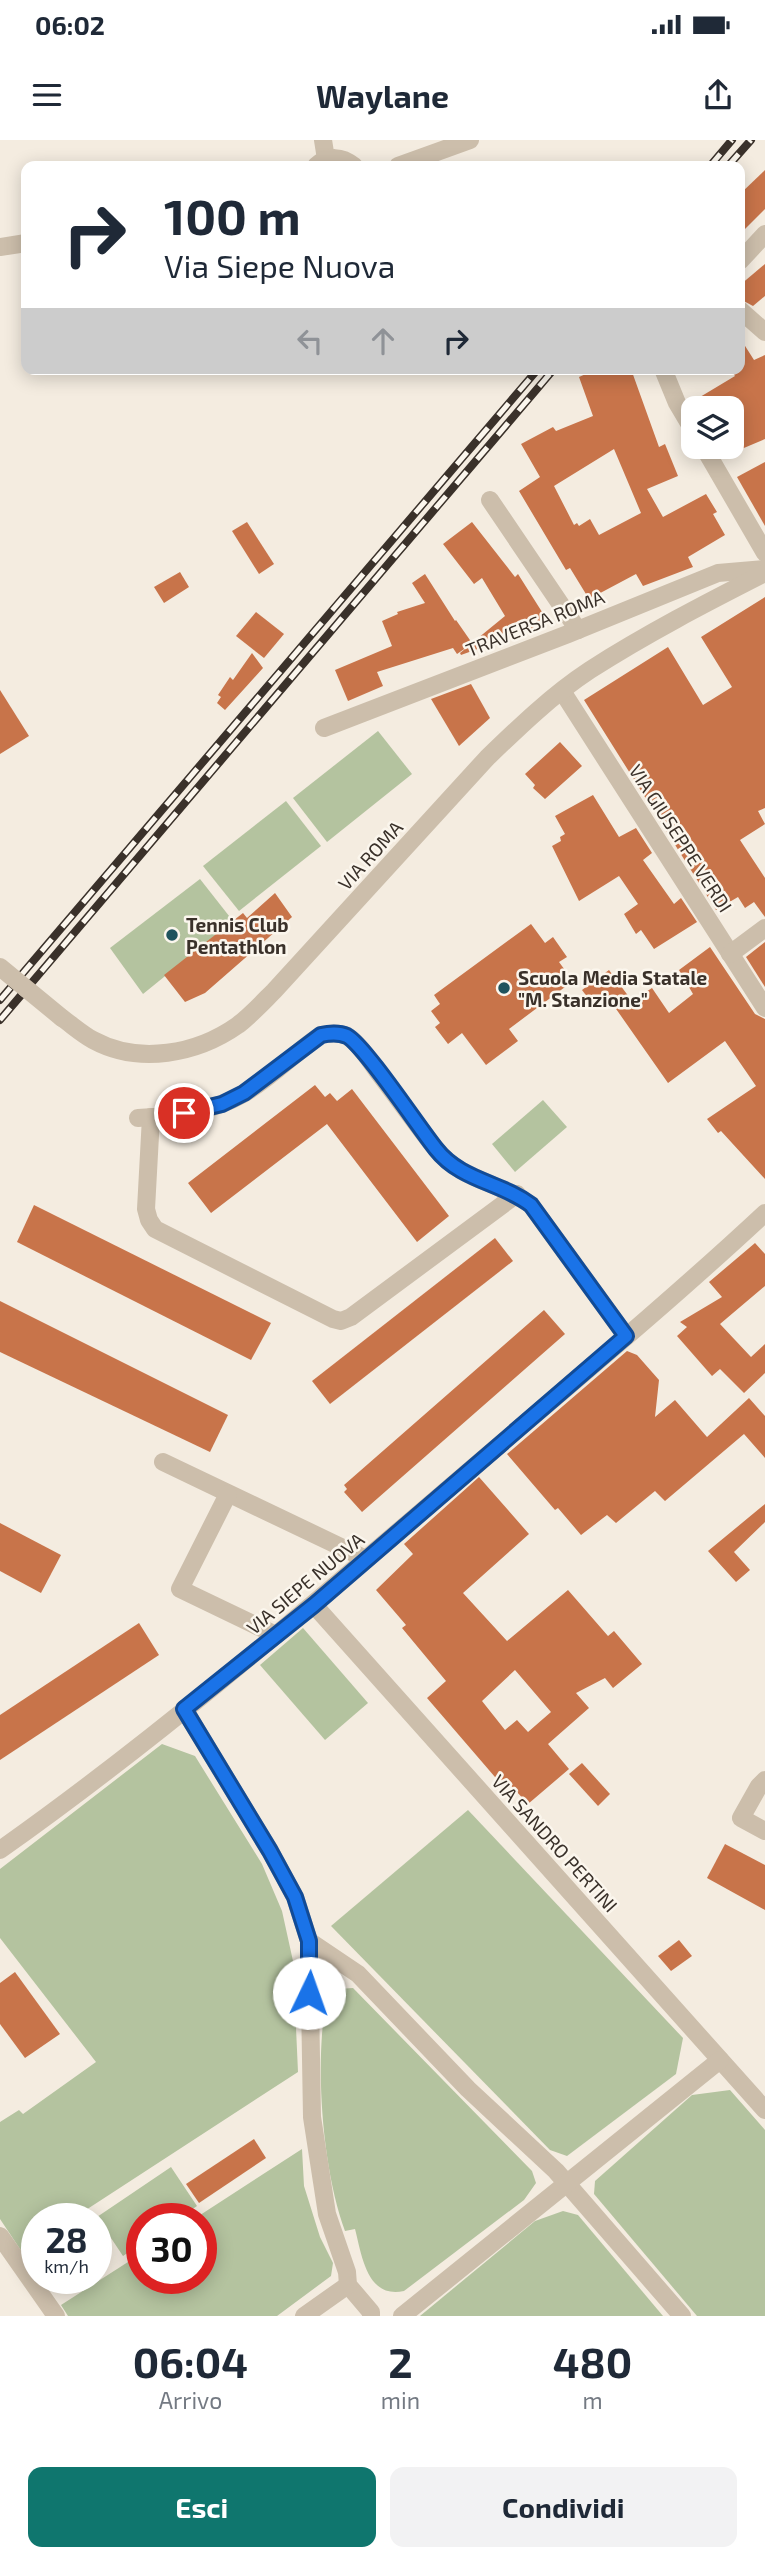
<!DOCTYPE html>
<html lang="it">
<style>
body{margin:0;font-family:"Exo 2",sans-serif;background:#f2f2f3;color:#1f2937;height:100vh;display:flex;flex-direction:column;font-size:26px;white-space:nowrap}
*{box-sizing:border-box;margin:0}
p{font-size:23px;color:#747a83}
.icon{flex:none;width:38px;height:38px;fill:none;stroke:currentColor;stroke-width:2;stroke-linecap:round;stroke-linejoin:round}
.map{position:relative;height:2176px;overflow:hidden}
.side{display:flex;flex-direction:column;background:#fff;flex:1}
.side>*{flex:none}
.top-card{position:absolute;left:21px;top:21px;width:724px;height:214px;border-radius:14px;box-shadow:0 4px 18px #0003;background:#fff;color:#1f2937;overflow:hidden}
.fabs{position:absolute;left:681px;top:256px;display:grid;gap:14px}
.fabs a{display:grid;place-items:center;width:63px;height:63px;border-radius:14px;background:#fff;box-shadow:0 4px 18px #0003;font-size:35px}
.speed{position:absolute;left:21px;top:2063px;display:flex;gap:14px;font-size:35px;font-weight:700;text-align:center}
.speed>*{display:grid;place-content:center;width:91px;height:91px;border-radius:50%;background:#fff;box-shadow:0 4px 18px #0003;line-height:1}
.speed small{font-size:18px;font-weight:400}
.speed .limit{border:10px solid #d22;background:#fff;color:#111}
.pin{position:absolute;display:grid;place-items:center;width:60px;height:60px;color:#fff;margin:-30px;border:4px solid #fff;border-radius:50%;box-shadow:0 2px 7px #0007}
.me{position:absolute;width:77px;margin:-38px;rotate:3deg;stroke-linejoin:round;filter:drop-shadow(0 0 5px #0008)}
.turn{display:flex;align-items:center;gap:24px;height:147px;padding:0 28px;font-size:32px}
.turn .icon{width:91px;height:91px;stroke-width:2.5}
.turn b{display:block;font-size:49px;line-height:60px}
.lanes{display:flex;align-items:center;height:66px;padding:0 28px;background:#0003;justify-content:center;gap:35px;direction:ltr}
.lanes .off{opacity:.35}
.eta{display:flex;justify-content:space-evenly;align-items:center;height:119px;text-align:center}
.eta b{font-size:42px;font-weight:700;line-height:49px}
.primary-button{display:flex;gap:14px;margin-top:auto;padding:14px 28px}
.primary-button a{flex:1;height:80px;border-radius:14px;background:#0f766e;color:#fff;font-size:28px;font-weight:700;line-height:80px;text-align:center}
.primary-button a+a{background:#f2f2f3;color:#1f2937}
.status{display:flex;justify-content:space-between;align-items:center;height:49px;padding:0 35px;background:#fff;direction:ltr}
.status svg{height:19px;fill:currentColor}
header{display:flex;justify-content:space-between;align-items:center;height:91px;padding:0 28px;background:#fff;font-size:32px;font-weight:700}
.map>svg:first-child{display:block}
.green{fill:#b4c39f}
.building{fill:#c8744a;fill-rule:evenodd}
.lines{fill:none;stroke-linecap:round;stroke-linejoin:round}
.minor{stroke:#ccbeab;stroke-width:18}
.rail-casing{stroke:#3a312a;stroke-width:8}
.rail{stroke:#fbf6ed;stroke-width:5;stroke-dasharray:16;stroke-linecap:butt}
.minor-bridge{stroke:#ccbeab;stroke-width:18}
.route-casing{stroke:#114b97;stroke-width:18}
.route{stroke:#1a73e8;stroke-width:12}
.poi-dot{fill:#1f535d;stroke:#fbf6ed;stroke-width:2.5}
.labels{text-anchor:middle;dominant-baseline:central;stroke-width:5;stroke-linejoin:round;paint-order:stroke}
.street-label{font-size:19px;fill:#3a312a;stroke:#fbf6ed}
.poi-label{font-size:19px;font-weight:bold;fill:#3a312a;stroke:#fbf6ed;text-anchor:start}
</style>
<div class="status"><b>06:02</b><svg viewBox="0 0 49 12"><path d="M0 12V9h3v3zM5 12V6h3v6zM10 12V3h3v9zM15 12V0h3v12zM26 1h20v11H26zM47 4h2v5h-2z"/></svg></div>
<header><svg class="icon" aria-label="menu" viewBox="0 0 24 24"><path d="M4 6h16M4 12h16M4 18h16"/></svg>Waylane<svg class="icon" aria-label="share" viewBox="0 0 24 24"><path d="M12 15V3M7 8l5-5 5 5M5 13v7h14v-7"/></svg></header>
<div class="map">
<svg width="765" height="2176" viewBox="0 0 765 2176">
<rect width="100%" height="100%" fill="#f4ece0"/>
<g class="green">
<path d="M378 591 412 634 327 702 293 658Z"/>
<path d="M286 661 321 706 239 771 203 726Z"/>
<path d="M200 739 233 781 143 854 110 808Z"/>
<path d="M543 960 567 987 515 1032 492 1004Z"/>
<path d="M303 1488 368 1563 325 1600 260 1525Z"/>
<path d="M162 1604 195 1616 262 1724 282 1771 293 1821 298 1932 72 2079H37V2102L22 2112 0 2079V1982L19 1970 23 1974 96 1922 0 1798V1729Z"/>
<path d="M468 1670 683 1898 676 1934 567 2016 550 2010 331 1786Z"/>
<path d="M353 1848 532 2031 536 2043 524 2060 404 2151C367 2159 362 2116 355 2089L345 2091C322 2029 314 1921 327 1856L337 1849Z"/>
<path d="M730 1950 765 1990V2176H697L594 2054 595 2041 692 1955Z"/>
<path d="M302 2009 304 2046 320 2097 333 2123 331 2136 277 2176H68L61 2165 142 2113V2138H201V2079H194Z"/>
<path d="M171 2027 197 2066 178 2079H142V2103L123 2116 97 2077Z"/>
<path d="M563 2071 578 2075 663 2176H420L535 2081Z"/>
</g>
<g class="building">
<path d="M765 30V69L740 94V54Z"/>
<path d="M765 124V156L753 166 740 159V145Z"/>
<path d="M740 198 754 220 765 215V299L732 313V268H693L690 263 735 236 732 232 740 229Z"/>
<path d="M597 229H631L659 307 665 304 678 336 647 349 663 377 706 354 717 372 713 374 725 395 688 417 693 427 643 446 636 434 589 459 570 428 566 430 519 351 540 337 521 304 553 287 556 291 593 276 579 237ZM614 309 641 373 599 395 590 379 579 386 577 383 574 385 554 346Z"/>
<path d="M765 322V386L737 337Z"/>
<path d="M247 382 274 424 259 434 232 391Z"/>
<path d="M472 382 515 437 518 434 549 483 461 515 460 513 470 505 457 514 453 508 377 532 383 546 348 561 335 530 392 506 382 481 398 474 397 472 425 463 412 443 425 434 455 481 456 480 472 503 505 476 482 438 474 444 443 404Z"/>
<path d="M180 432 189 447 164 463 154 447Z"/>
<path d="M765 457V668L758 671 765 684 740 700 765 738V777L754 762 745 768 738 757 716 770 584 560 668 507 703 565 732 547 701 497Z"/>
<path d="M256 472 284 494 264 518 236 496Z"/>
<path d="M252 513 263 528 225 570 217 563 221 557 218 555 230 537 233 540Z"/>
<path d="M471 544 490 578 459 606 431 559Z"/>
<path d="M0 550 29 596 0 614Z"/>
<path d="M560 602 582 626 545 659 533 648 535 645 525 634Z"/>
<path d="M593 655 619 697 636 688 652 713 643 720 674 764 681 758 697 782 654 809 641 790 636 794 624 774 638 764 619 736 579 761 552 706 561 701 560 697 565 694 555 676Z"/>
<path d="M275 753 292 777 205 853 185 862 164 835 243 773 247 778Z"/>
<path d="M531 784 545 803 553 797 567 817 559 822 573 841 509 889 518 901 486 925 462 893 448 904 435 887 440 883 431 871 440 864 434 855Z"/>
<path d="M765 802V847L746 817Z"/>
<path d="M710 807 755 874 765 879V1039L721 991 718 993 707 979 756 946 725 901 668 943 607 856 594 866 582 850 609 830 632 861 652 848 669 873 693 854 679 830Z"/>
<path d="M315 945 325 957 330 953 337 961 352 949 449 1076 417 1102 327 984 211 1073 188 1043Z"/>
<path d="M34 1065 271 1183 251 1220 17 1102Z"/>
<path d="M495 1098 513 1121 330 1264 312 1241Z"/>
<path d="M755 1103 765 1114V1146L720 1184 751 1217 765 1204V1233L744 1253 720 1229 712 1236 677 1196 687 1187 680 1182 722 1157 709 1142Z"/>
<path d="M0 1161 228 1275 210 1312 0 1212Z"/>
<path d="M544 1170 565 1194 362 1372 344 1352 347 1349 344 1345Z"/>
<path d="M627 1211 637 1215 659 1240 655 1277 675 1260 707 1297 749 1258 765 1276V1318L744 1294 665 1361 655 1351 616 1383 607 1375 581 1395 558 1368 555 1370 507 1314Z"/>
<path d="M479 1337 529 1394 463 1453 507 1501 568 1450 608 1496 614 1491 642 1524 613 1548 605 1538 576 1553 589 1568 548 1604 569 1629 528 1664 506 1640 501 1644 427 1558 446 1541 402 1488 406 1485 376 1450 413 1414 404 1404ZM515 1530 551 1572 528 1592 517 1580 505 1590 482 1561Z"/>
<path d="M765 1364V1382L734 1412 750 1430 736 1442 708 1411Z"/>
<path d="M0 1383 61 1415 41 1453 0 1431Z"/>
<path d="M139 1483 159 1515 0 1620V1575Z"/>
<path d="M582 1623 610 1654 598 1666 569 1634Z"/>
<path d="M725 1704 765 1725V1770L707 1738Z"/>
<path d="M679 1800 692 1816 671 1831 658 1816Z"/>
<path d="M15 1832 60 1894 25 1918 0 1884V1843Z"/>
<path d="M254 1999 266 2018 199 2063 186 2044Z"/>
</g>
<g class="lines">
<g class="minor">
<path d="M323 0 326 19"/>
<path d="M316 26C328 15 342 16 354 26"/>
<path d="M398 26 470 0"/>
<path d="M0 107 26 103"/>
<path d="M740 121 765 94"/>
<path d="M740 170 765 192"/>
<path d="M663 229 677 263 693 290"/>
<path d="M703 306 765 413"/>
<path d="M490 360 578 490"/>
<path d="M562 551 765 868"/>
<path d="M324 588 568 494 718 433 765 429"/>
<path d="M730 814 765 788"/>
<path d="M62 878C72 885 82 894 93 900 139 925 197 914 238 885 251 875 263 862 274 851L487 618C519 587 552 555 590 530 646 494 706 463 765 433"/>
<path d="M151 977 146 1069 149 1080 155 1089 333 1179 341 1181 351 1177 517 1054"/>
<path d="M138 978C174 976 212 972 243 954 271 938 294 913 321 895 330 893 338 892 347 896 359 903 370 921 378 932 398 958 416 984 436 1009 461 1041 501 1042 531 1065L626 1196"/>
<path d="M163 1322 366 1419"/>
<path d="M228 1354 180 1449 276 1495"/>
<path d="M314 1465 765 1970"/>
<path d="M184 1569 270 1711 295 1757 309 1801 312 1977 327 2074 347 2132 348 2145 371 2172V2176"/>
<path d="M765 1640 759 1646 741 1678 765 1691"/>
<path d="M0 1710C157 1599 303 1473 449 1348 555 1257 663 1168 765 1073"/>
<path d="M309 1801 358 1834 468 1949 556 2031 682 2176"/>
<path d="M0 2096 56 2176"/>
<path d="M304 2176 348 2145"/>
<path d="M402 2176 720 1920"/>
</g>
<g class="rail-casing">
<g id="rail">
<path d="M710 26 732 0"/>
<path d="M728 26 751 0"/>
<path d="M0 860 538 229"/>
<path d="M0 880 554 229"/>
</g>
</g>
<use href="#rail" class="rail"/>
<path class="minor-bridge" d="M0 827 62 878"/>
</g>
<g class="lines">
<g class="route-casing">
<path id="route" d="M184 973 222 964 244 953 321 895C330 893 338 892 347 896 365 906 419 988 436 1009 461 1041 501 1042 531 1065L626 1196 314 1465 184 1569 270 1711 295 1757 309 1801V1853"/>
</g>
<use href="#route" class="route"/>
</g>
<g class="poi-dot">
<circle cx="172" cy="795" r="7"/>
<circle cx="504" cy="848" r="7"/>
</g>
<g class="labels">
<g class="street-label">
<text transform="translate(535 483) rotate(-22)">TRAVERSA ROMA</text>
<text transform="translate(681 698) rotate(57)">VIA GIUSEPPE VERDI</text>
<text transform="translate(370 715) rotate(-48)">VIA ROMA</text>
<text transform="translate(305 1443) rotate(-40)">VIA SIEPE NUOVA</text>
<text transform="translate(555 1703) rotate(48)">VIA SANDRO PERTINI</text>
</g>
<g class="poi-label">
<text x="186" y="784">Tennis Club<tspan x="186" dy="22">Pentathlon</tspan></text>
<text x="518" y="837">Scuola Media Statale<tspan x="518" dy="22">"M. Stanzione"</tspan></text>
</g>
</g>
</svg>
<div class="fabs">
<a><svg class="icon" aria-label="layers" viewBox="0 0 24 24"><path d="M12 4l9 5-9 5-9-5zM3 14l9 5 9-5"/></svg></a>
</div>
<div class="speed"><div>28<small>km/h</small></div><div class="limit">30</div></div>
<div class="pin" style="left:184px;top:973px;background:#d93025"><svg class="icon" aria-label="arrive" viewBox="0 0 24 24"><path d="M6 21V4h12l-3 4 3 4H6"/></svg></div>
<svg class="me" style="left:309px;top:1853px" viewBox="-20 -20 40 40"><circle r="19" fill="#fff"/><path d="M0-13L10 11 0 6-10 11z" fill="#1a73e8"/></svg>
<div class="top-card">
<div class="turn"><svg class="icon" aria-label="right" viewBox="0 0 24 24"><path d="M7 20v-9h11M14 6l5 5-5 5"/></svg><div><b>100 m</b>Via Siepe Nuova</div></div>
<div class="lanes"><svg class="icon off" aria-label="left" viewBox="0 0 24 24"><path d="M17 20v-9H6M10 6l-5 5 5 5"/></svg><svg class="icon off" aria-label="ahead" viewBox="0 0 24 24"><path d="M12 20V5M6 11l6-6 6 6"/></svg><svg class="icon" aria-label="right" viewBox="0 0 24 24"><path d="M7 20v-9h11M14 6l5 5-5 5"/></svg></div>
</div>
</div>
<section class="side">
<div class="eta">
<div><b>06:04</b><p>Arrivo</p></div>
<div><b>2</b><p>min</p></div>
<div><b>480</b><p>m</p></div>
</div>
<div class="primary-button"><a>Esci</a><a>Condividi</a></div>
</section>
